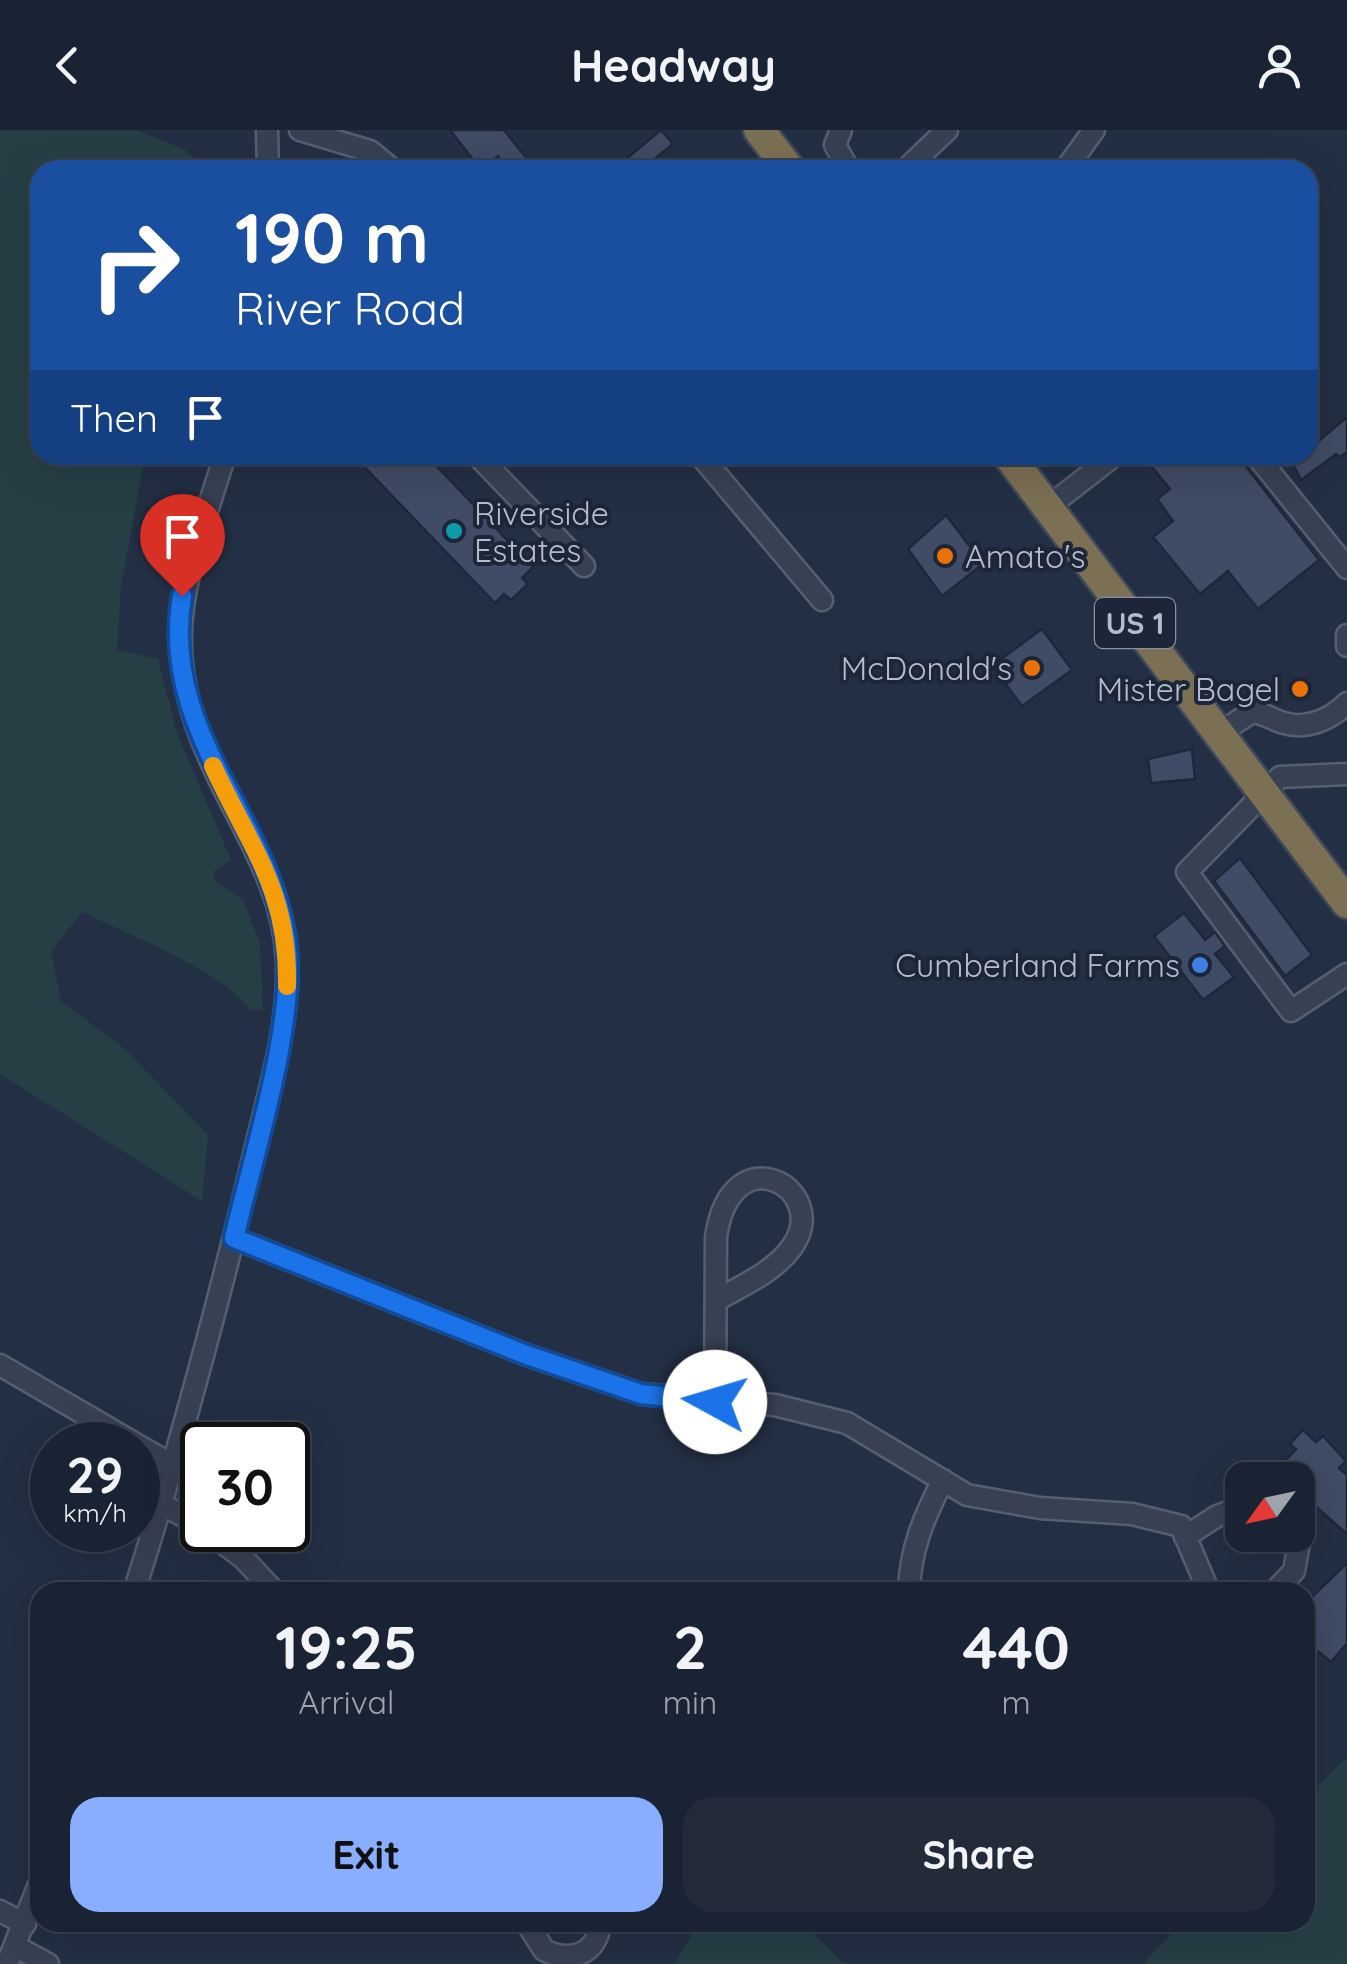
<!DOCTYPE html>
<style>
body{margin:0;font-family:Quicksand,sans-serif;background:#232b3b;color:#f1f3f6;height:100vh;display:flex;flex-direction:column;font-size:38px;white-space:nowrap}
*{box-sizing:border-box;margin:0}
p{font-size:32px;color:#9fa4ac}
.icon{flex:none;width:55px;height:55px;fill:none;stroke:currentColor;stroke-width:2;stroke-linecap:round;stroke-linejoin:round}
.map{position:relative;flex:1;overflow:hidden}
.details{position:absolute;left:30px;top:1452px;width:1285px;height:350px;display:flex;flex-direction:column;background:#1a2333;border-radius:30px;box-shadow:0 10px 40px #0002,0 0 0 2px #38404e}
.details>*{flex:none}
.banner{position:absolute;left:30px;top:30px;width:1288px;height:305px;border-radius:30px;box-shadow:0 10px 40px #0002,0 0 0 2px #38404e;background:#1a4fa0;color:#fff;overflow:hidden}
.needle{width:65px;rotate:237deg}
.tools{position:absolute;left:1225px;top:1332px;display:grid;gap:20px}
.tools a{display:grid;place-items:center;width:90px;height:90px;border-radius:20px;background:#1a2333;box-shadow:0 10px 40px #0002,0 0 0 2px #38404e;font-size:50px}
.speed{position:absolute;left:30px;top:1292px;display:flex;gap:20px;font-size:50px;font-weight:700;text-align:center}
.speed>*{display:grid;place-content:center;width:130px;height:130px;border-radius:50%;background:#1a2333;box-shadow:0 10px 40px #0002,0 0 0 2px #38404e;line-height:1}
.speed small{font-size:25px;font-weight:400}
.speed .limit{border:5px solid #111;border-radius:15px;background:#fff;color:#111}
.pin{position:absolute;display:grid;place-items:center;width:85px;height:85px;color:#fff;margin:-102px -42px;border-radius:50% 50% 50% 0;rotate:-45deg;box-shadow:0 0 10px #0007}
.pin .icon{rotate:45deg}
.me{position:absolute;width:110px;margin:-55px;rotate:276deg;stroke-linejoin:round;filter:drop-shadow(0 0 8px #0008)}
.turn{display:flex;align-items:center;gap:35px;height:210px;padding:0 40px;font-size:45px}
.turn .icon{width:130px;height:130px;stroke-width:2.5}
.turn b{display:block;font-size:70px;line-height:85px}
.then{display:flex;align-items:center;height:95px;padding:0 40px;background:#0003;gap:20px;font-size:38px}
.eta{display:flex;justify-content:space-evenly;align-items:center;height:170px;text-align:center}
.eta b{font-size:60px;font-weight:800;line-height:70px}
.button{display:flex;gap:20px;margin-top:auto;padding:20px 40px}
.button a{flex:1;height:115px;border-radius:30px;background:#89adff;color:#111;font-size:40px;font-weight:800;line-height:115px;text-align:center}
.button a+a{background:#232b3b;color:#f1f3f6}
header{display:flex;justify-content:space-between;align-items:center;height:130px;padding:0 40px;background:#1a2333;font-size:45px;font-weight:800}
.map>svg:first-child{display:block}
.green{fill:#263f45}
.building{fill:#404b65;stroke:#1f283b;stroke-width:2.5}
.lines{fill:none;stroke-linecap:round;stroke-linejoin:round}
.minor-casing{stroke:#565f71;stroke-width:25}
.highway-casing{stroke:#40495b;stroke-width:35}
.minor{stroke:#384154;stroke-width:20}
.highway{stroke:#7b6f54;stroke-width:30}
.route-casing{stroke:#114b97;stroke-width:25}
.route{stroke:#1a73e8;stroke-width:18}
.slow{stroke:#f59e0b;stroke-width:18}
.culture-dot{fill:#0f9aa8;stroke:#1d2639;stroke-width:4}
.food-dot{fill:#e8710a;stroke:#1d2639;stroke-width:4}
.shop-dot{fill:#3f7fe0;stroke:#1d2639;stroke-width:4}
.labels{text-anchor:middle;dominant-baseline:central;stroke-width:8;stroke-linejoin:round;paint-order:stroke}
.shield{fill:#1d2639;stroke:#8790a1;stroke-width:2.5}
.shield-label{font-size:30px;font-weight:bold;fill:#b5bdcd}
.poi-label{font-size:32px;fill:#b5bdcd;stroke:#1d2639;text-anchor:end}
</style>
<header><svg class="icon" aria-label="back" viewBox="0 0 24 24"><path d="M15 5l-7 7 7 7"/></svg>Headway<svg class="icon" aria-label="person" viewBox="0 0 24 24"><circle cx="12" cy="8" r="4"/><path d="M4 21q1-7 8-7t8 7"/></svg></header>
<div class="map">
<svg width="1347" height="1834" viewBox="0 0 1347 1834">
<rect width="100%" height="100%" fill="#232f44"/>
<g class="green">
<path d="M0 0H135L184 19 210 40H40V325H145L121 457 117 520 158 529 177 603 231 730 214 741 215 751 243 769 260 814 263 880H250C225 842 125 803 82 782L51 821 61 871 126 920 208 1005 202 1071 0 944Z"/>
<path d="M1347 1627V1834H1142L1183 1793 1305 1792V1669Z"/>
<path d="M699 1793H802L844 1834H674Z"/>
</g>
<g class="building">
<path d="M450 0H504L536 40H509L498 26 481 40Z"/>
<path d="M661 0 673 14 641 40H613Z"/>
<path d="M1347 287V322L1340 327 1336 324 1301 350 1292 332 1308 325V320Z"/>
<path d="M353 325H426L533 437 522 448 528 454 511 470 504 464 495 473Z"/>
<path d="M1155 325H1237L1319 430 1258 479 1228 441 1200 464 1153 407 1173 391 1157 369 1170 359 1147 331Z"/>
<path d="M946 385 983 434 942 466 908 419Z"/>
<path d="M1042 499 1072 540 1022 576 992 536Z"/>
<path d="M1192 619 1195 649 1151 653 1148 629Z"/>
<path d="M1240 728 1312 825 1285 846 1214 751Z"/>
<path d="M1184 783 1205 810 1215 802 1225 816 1215 824 1234 847 1203 870 1154 806Z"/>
<path d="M1303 1300 1316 1312 1323 1306 1346 1331 1339 1338 1347 1345V1404L1298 1361V1350L1288 1348 1295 1341 1285 1331 1296 1319 1290 1314Z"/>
<path d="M1347 1433V1513L1331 1532 1319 1522 1313 1529 1305 1522V1463L1311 1468Z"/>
</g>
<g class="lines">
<g class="minor-casing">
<g id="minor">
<path d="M267 0 268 40"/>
<path d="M300 0 370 21 393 40"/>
<path d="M841 0 835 15 849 40"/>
<path d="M905 40 947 0"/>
<path d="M1065 40 1094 0"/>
<path d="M477 325 584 436"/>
<path d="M700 325 822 470"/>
<path d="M1256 325 1347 438"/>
<path d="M1048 377 1115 325"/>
<path d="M1347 505V516"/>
<path d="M1218 604 1252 582C1264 583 1273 590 1284 593 1307 600 1331 589 1347 573"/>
<path d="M1347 644 1280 647 1187 742 1291 881 1347 844"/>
<path d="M234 1108 524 1224 641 1264 775 1275 847 1293 967 1365 1040 1378 1132 1384 1181 1396 1209 1462"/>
<path d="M0 1235 172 1335"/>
<path d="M715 1272 716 1107C731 1002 833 1059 792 1117 774 1142 743 1155 717 1170"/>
<path d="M162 1374 202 1397"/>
<path d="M206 1400 243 1428 275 1462"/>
<path d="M1185 1407 1217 1386 1242 1376"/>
<path d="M134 1462C179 1321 217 1178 252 1033 267 968 289 900 287 833 285 772 257 723 230 671 153 523 178 474 225 325"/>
<path d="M909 1462C910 1419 924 1387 943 1350"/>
<path d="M1274 1462 1294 1441 1299 1414 1293 1405"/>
<path d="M0 1781 25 1794"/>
<path d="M526 1792 544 1820C570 1833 598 1825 600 1792"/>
<path d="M15 1816 48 1834"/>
<path d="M7 1834 40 1752"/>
</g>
</g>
<g class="highway-casing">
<g id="highway">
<path d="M759 0 790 40"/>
<path d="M1008 325 1347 773"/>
</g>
</g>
<use href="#minor" class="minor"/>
<use href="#highway" class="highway"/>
</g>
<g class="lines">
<g class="route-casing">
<path id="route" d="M182 466C159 602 268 686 286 810 297 892 253 1026 234 1108L524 1224 641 1264 715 1272"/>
</g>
<use href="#route" class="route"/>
<path class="slow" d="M213 636C250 717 289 760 287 856"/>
</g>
<circle class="culture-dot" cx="454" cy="401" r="10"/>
<g class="food-dot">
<circle cx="945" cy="426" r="10"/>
<circle cx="1032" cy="538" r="10"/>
<circle cx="1300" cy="559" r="10"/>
</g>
<circle class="shop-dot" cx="1200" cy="835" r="10"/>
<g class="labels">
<rect class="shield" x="1095" y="468" width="80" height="50" rx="8"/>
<g class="shield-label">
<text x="1135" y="493">US 1</text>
</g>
<g class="poi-label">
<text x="474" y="383" text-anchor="start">Riverside<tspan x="474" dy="37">Estates</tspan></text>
<text x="965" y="426" text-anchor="start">Amato's</text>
<text x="1012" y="538">McDonald's</text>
<text x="1280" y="559">Mister Bagel</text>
<text x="1180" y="835">Cumberland Farms</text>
</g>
</g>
</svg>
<div class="tools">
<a><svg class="needle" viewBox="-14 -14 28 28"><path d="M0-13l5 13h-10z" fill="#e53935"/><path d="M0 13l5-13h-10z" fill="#9fa4ac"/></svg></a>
</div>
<div class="speed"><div>29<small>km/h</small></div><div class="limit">30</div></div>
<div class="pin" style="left:182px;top:466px;background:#d93025"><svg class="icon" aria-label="arrive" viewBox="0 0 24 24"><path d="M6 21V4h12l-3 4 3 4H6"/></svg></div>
<svg class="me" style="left:715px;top:1272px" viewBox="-20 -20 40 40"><circle r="19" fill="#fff"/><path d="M0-13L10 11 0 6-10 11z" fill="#1a73e8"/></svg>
<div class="banner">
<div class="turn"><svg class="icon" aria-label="right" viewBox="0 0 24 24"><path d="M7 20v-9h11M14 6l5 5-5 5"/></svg><div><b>190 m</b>River Road</div></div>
<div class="then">Then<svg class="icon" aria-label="arrive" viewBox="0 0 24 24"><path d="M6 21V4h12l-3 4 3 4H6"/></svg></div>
</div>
<section class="details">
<div class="eta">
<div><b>19:25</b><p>Arrival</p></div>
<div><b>2</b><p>min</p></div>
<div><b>440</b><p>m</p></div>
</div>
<div class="button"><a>Exit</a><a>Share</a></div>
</section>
</div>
